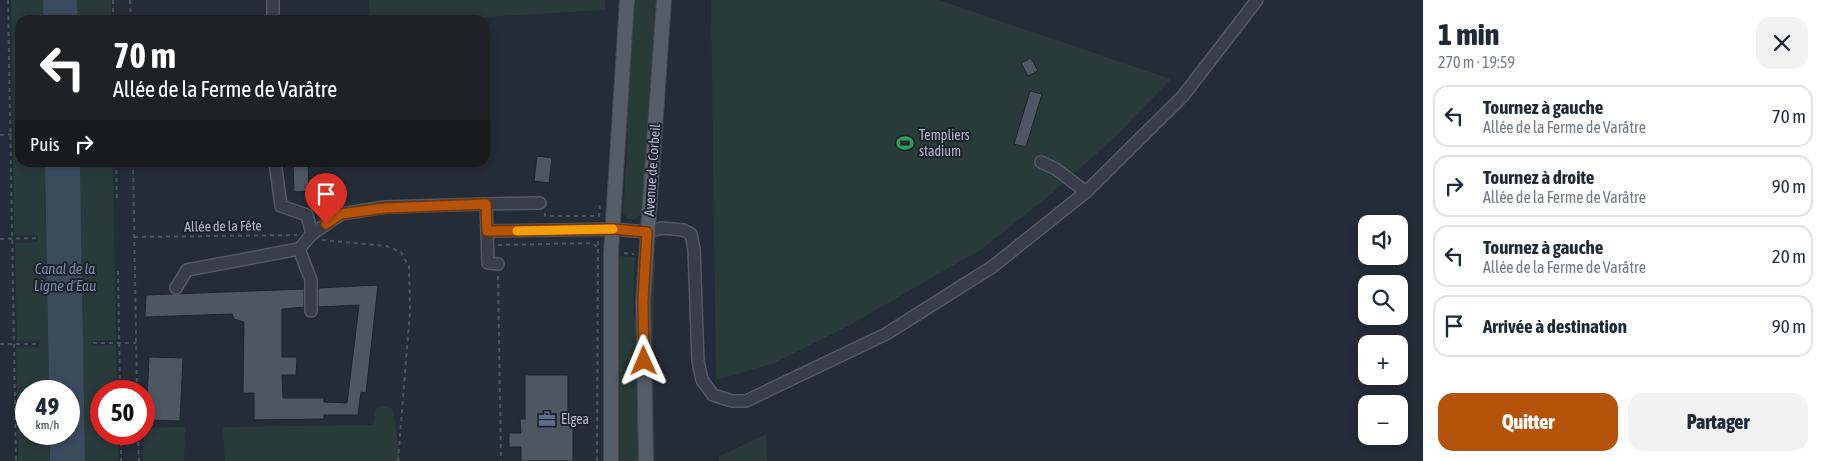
<!DOCTYPE html>
<html lang="fr">
<meta charset="utf-8">
<style>
body{margin:0;font-family:"Asap Condensed",sans-serif;background:#f2f2f3;color:#1f2937;height:100vh;display:flex;flex-direction:column;font-size:19px;white-space:nowrap}
*{box-sizing:border-box;margin:0}
p{font-size:16px;color:#747a83}
.icon{flex:none;width:28px;height:28px;fill:none;stroke:currentColor;stroke-width:2;stroke-linecap:round;stroke-linejoin:round}
.map{position:relative;flex:1;overflow:hidden}
.panel{display:flex;flex-direction:column;background:#fff;width:400px}
.panel>*{flex:none}
.hud{position:absolute;left:15px;top:15px;width:475px;height:152px;border-radius:15px;box-shadow:0 2px 8px #0003;background:#202124;color:#fff;overflow:hidden}
.fabs{position:absolute;left:1358px;top:215px;display:grid;gap:10px}
.fabs a{display:grid;place-items:center;width:50px;height:50px;border-radius:10px;background:#fff;box-shadow:0 2px 8px #0003;font-size:25px}
.speed{position:absolute;left:15px;top:380px;display:flex;gap:10px;font-size:25px;font-weight:700;text-align:center}
.speed>*{display:grid;place-content:center;width:65px;height:65px;border-radius:50%;background:#fff;box-shadow:0 2px 8px #0003;line-height:1}
.speed small{font-size:12px;font-weight:400}
.speed .limit{border:8px solid #d22;background:#fff;color:#111}
.pin{position:absolute;display:grid;place-items:center;width:42px;height:42px;color:#fff;margin:-51px -21px;border-radius:50% 50% 50% 0;rotate:-45deg;box-shadow:0 0 5px #0007}
.pin .icon{rotate:45deg}
.me{position:absolute;width:55px;margin:-28px;rotate:359deg;stroke-linejoin:round;filter:drop-shadow(0 0 4px #0008)}
.turn{display:flex;align-items:center;gap:18px;height:105px;padding:0 15px;font-size:22px}
.turn .icon{width:65px;height:65px;stroke-width:2.5}
.turn b{display:block;font-size:35px;line-height:42px}
.then{display:flex;align-items:center;height:48px;padding:0 15px;background:#0003;gap:10px;font-size:19px}
.round{display:grid;place-items:center;flex:none;width:52px;height:52px;border-radius:15px;background:#f2f2f3}
.head{display:flex;align-items:center;justify-content:space-between;height:85px;padding:0 15px}
h1{font-size:30px;font-weight:800;line-height:38px}
.button{display:flex;gap:10px;margin-top:auto;padding:10px 15px}
.button a{flex:1;height:58px;border-radius:15px;background:#b45309;color:#fff;font-size:20px;font-weight:800;line-height:58px;text-align:center}
.button a+a{background:#f2f2f3;color:#1f2937}
ul{padding:0;list-style:none}
li{display:flex;align-items:center;gap:15px;height:62px;margin:0 10px 8px;padding:0 5px;border:2px solid #e0e1e3;border-radius:15px}
li div{flex:1}
li b{display:block;font-size:19px}
li em{font-style:normal}
main{display:flex;flex:1;min-height:0}
.map>svg:first-child{display:block}
.green{fill:#293a3a}
.water{fill:#3b4b5e}
.building{fill:#4c5762;stroke:#1e252e}
.lines{fill:none;stroke-linecap:round;stroke-linejoin:round}
.minor-casing{stroke:#525962;stroke-width:14}
.major-casing{stroke:#404751;stroke-width:16}
.path{stroke:#475759;stroke-width:2;stroke-dasharray:4 4;stroke-linecap:butt}
.minor{stroke:#373e48;stroke-width:11}
.major{stroke:#555d67;stroke-width:14}
.route-casing{stroke:#753606;stroke-width:12}
.route{stroke:#b45309;stroke-width:9}
.slow{stroke:#f59e0b;stroke-width:9}
.labels{text-anchor:middle;dominant-baseline:central;stroke-width:4;stroke-linejoin:round;paint-order:stroke}
.poi-label{font-size:14px;fill:#b2b9c4;stroke:#1c232c;text-anchor:start}
.street-label{font-size:14px;fill:#b2b9c4;stroke:#1c232c}
.water-label{font-size:15px;font-style:italic;fill:#768ba4;stroke:#1c232c}
</style>
<main>
<div class="map">
<svg width="1423" height="461" viewBox="0 0 1423 461">
<rect width="100%" height="100%" fill="#242c37"/>
<g class="green">
<path d="M11 0H43V20H20V131H13Z"/>
<path d="M77 0H111V20H78Z"/>
<path d="M369 0H605V10L467 18 464 20H370Z"/>
<path d="M633 0H657L642 215 633 220 627 218 623 213 628 136 624 123Z"/>
<path d="M711 0H938L1171 79 1115 137 1050 195 982 249 848 326 772 364 716 380Z"/>
<path d="M13 137H20V162L45 163 49 391H26V434H50V461H18L16 347H39L40 341H17L15 243 38 242 37 235H14Z"/>
<path d="M80 163H113L116 340 92 341V346L116 345 117 391H101V434H118V461H85Z"/>
<path d="M615 256 635 257 633 314 638 333 640 461H615Z"/>
<path d="M652 258H655L653 337 655 461H651L650 334Z"/>
<path d="M382 405 393 409 400 461H225L223 427 373 425 376 408Z"/>
<path d="M185 427 184 461H143L144 428Z"/>
<path d="M766 434 767 461H719L718 457Z"/>
</g>
<g class="water">
<path d="M43 0H77L78 20H43Z"/>
<path d="M45 163H80L85 461H50V434H69V391H49Z"/>
</g>
<g class="building">
<path d="M1031 58 1038 71 1028 76 1021 63Z"/>
<path d="M1030 91 1042 94 1026 147 1014 144Z"/>
<path d="M537 156 552 158 549 183 534 181Z"/>
<path d="M293 162H308L309 191 294 192Z"/>
<path d="M378 285 366 393 361 392 358 415H324V419L254 420V393H243L244 322 234 319 232 314 145 317 146 295 304 289V307L282 309V357H297L296 375H282L283 398H324V402L347 403 359 305 318 307V288Z"/>
<path d="M149 357 183 358 180 421 146 420Z"/>
<path d="M525 375H568V419H573V461H521V447H509V433H521L520 419H525Z"/>
</g>
<g class="lines">
<g class="minor-casing">
<g id="minor">
<path d="M273 0V20"/>
<path d="M275 162 281 206 307 215 312 234"/>
<path d="M1086 192 1183 96 1257 0"/>
<path d="M486 204 540 203"/>
<path d="M487 231 488 263 498 264"/>
<path d="M299 249 311 280V311"/>
<path d="M176 288 187 270 299 249 312 234 341 214 385 207 486 204 487 231 613 229 647 232 662 228 683 230 691 234 694 249 698 361 702 380 713 395 732 401H746L886 334 992 267 1086 192 1056 169 1041 162"/>
</g>
</g>
<g class="major-casing">
<g id="major">
<path d="M611 461V252L627 0"/>
<path d="M646 461 643 301 664 0"/>
</g>
</g>
<g class="path">
<path d="M8 0 16 461"/>
<path d="M113 0V20"/>
<path d="M130 0 131 20"/>
<path d="M0 135 20 134"/>
<path d="M116 162 117 201"/>
<path d="M133 162 137 391"/>
<path d="M545 213V216H599"/>
<path d="M599 217 600 202"/>
<path d="M134 237 297 235"/>
<path d="M0 239 37 238"/>
<path d="M322 240 386 246 401 252 409 267 410 311 398 461"/>
<path d="M498 245 592 243 597 247"/>
<path d="M624 253 634 254"/>
<path d="M118 271 120 391"/>
<path d="M498 276 501 461"/>
<path d="M93 343H136"/>
<path d="M0 344H39"/>
<path d="M121 434V461"/>
<path d="M138 434 139 461"/>
<path d="M597 461 598 239"/>
</g>
<use href="#minor" class="minor"/>
<use href="#major" class="major"/>
</g>
<g class="lines">
<g class="route-casing">
<path id="route" d="M326 224 341 214 385 208 486 204 487 231 613 229 647 232 643 301 644 361"/>
</g>
<use href="#route" class="route"/>
<path class="slow" d="M517 231 613 229"/>
</g>
<defs>
<g id="stadium-bare" transform="scale(1.35)"><path d="M0-5a6.5 5 0 1 0 0 10a6.5 5 0 1 0 0-10ZM-3.5-1.8h7v3.6h-7Z" fill="#2e9e5b" stroke="#1c232c" stroke-width="2.5" paint-order="stroke"/></g>
<g id="office-bare" transform="scale(1.35)"><path d="M-6-3h4V-5.5h4V-3h4V5H-6ZM-1-4.5V-3h2v-1.5ZM-6 0V1H6V0Z" fill="#5c6f8a" stroke="#1c232c" stroke-width="2.5" paint-order="stroke"/></g>
</defs>
<g fill-rule="evenodd">
<use href="#stadium-bare" x="905" y="143"/>
<use href="#office-bare" x="547" y="419"/>
</g>
<g class="labels">
<g class="poi-label">
<text x="919" y="135">Templiers<tspan x="919" dy="16">stadium</tspan></text>
<text x="561" y="419">Elgea</text>
</g>
<g class="street-label">
<text transform="translate(652 170) rotate(-86)">Avenue de Corbeil</text>
<text transform="translate(223 226) rotate(-1)">Allée de la Fête</text>
</g>
<g class="water-label">
<text x="65" y="268">Canal de la<tspan x="65" dy="17">Ligne d'Eau</tspan></text>
</g>
</g>
</svg>
<div class="fabs">
<a><svg class="icon" aria-label="sound" viewBox="0 0 24 24"><path d="M4 9h4l5-4v14l-5-4H4zM17 9q2 3 0 6"/></svg></a>
<a><svg class="icon" aria-label="search" viewBox="0 0 24 24"><circle cx="10" cy="10" r="6"/><path d="M15 15l6 6"/></svg></a>
<a>+</a>
<a>−</a>
</div>
<div class="speed"><div>49<small>km/h</small></div><div class="limit">50</div></div>
<div class="pin" style="left:326px;top:224px;background:#d93025"><svg class="icon" aria-label="arrive" viewBox="0 0 24 24"><path d="M6 21V4h12l-3 4 3 4H6"/></svg></div>
<svg class="me" style="left:644px;top:361px" viewBox="-20 -20 40 40"><path d="M0-17L14 15 0 8-14 15z" fill="#b45309" stroke="#fff" stroke-width="4"/></svg>
<div class="hud">
<div class="turn"><svg class="icon" aria-label="left" viewBox="0 0 24 24"><path d="M17 20v-9H6M10 6l-5 5 5 5"/></svg><div><b>70 m</b>Allée de la Ferme de Varâtre</div></div>
<div class="then">Puis<svg class="icon" aria-label="right" viewBox="0 0 24 24"><path d="M7 20v-9h11M14 6l5 5-5 5"/></svg></div>
</div>
</div>
<section class="panel">
<div class="head"><div><h1>1 min</h1><p>270 m · 19:59</p></div><a class="round"><svg class="icon" aria-label="close" viewBox="0 0 24 24"><path d="M6 6l12 12M18 6L6 18"/></svg></a></div>
<ul>
<li><svg class="icon" aria-label="left" viewBox="0 0 24 24"><path d="M17 20v-9H6M10 6l-5 5 5 5"/></svg><div><b>Tournez à gauche</b><p>Allée de la Ferme de Varâtre</p></div><em>70 m</em></li>
<li><svg class="icon" aria-label="right" viewBox="0 0 24 24"><path d="M7 20v-9h11M14 6l5 5-5 5"/></svg><div><b>Tournez à droite</b><p>Allée de la Ferme de Varâtre</p></div><em>90 m</em></li>
<li><svg class="icon" aria-label="left" viewBox="0 0 24 24"><path d="M17 20v-9H6M10 6l-5 5 5 5"/></svg><div><b>Tournez à gauche</b><p>Allée de la Ferme de Varâtre</p></div><em>20 m</em></li>
<li><svg class="icon" aria-label="arrive" viewBox="0 0 24 24"><path d="M6 21V4h12l-3 4 3 4H6"/></svg><div><b>Arrivée à destination</b></div><em>90 m</em></li>
</ul>
<div class="button"><a>Quitter</a><a>Partager</a></div>
</section>
</main>
